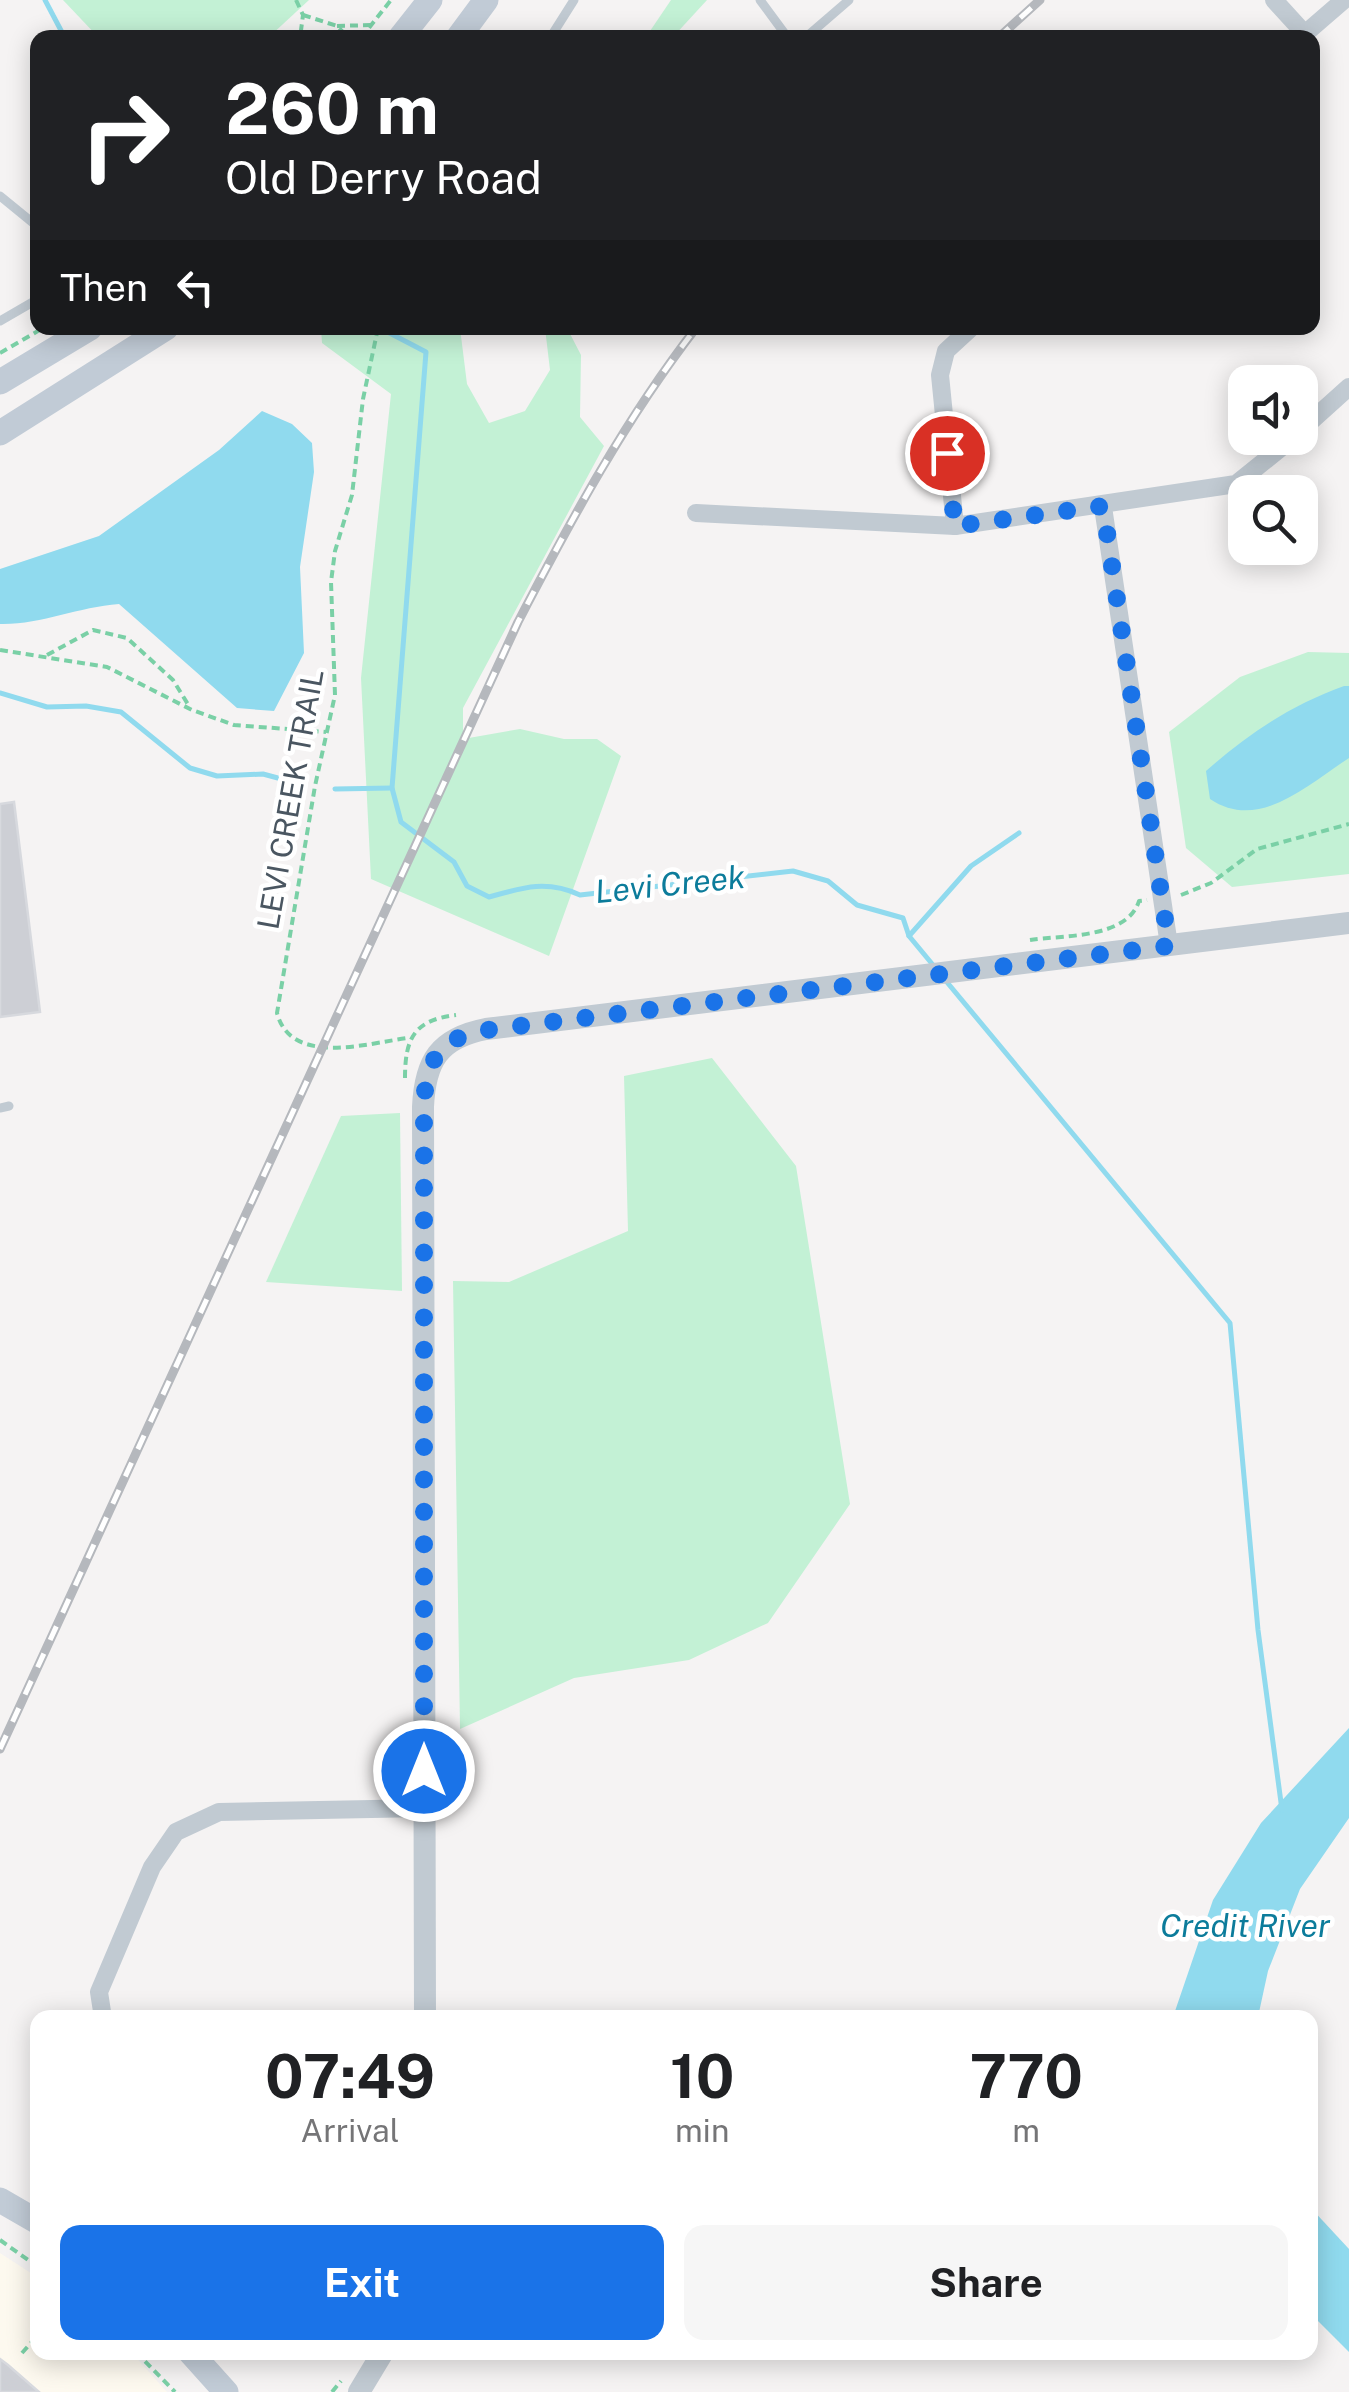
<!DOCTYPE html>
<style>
body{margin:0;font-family:"Public Sans",sans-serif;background:#f6f6f6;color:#202124;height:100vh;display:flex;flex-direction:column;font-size:38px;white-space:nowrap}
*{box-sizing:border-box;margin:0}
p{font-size:32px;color:#757577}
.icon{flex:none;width:55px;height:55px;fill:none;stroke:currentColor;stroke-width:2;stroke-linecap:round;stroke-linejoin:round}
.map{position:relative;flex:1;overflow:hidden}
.sheet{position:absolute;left:30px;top:2010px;width:1288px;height:350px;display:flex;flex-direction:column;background:#fff;border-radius:20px;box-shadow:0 5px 25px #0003}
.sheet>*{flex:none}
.banner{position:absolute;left:30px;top:30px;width:1290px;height:305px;border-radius:20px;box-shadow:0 5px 25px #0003;background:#202124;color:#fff;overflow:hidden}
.tools{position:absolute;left:1228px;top:365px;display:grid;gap:20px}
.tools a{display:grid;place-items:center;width:90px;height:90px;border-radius:20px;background:#fff;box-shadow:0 5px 25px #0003;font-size:50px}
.pin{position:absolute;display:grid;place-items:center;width:85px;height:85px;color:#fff;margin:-42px;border:5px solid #fff;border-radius:50%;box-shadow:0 2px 10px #0007}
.me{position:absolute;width:110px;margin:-55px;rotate:0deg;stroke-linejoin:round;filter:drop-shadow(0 0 8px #0008)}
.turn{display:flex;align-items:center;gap:35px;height:210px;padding:0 30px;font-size:45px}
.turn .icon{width:130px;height:130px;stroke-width:2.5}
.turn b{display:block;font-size:70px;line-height:85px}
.then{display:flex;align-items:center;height:95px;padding:0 30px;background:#0003;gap:20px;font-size:38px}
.eta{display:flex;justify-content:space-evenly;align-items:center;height:170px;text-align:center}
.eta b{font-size:60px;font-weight:700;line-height:70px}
.primary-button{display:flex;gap:20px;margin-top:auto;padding:20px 30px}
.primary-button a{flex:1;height:115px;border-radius:20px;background:#1a73e8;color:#fff;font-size:40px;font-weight:700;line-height:115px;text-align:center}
.primary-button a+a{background:#f6f6f6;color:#202124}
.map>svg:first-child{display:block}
.commercial{fill:#fdf9ef}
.green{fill:#c3f1d5}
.water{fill:#90daee}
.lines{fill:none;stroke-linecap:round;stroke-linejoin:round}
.stream{stroke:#90daee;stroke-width:5}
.building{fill:#cdcfd5;stroke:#d7d9de;stroke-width:2.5}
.path{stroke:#7ad0a6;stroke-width:4;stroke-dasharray:8 5;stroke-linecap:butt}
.service{stroke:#c1cad2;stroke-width:9}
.minor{stroke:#c1cad2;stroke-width:18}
.tertiary{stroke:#c1cad2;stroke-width:22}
.secondary{stroke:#c1cbd6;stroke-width:25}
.rail-casing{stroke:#b5b8bd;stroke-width:9}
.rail{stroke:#fff;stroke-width:5;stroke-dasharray:15;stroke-linecap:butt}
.route{stroke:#1a73e8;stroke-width:18;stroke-dasharray:0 32.4}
.labels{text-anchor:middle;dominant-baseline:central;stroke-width:9;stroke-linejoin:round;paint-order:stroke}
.street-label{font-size:30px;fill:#4a5661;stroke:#fff}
.water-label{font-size:32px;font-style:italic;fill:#0c7c9b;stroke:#fff}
</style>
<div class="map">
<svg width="1349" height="2392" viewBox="0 0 1349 2392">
<rect width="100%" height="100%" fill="#f5f3f3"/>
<path class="commercial" d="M0 2253 37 2277 38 2352 132 2353 167 2392H0Z"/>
<g class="green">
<path d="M63 0H309L269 37 99 38Z"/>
<path d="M671 0H707L673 37H646Z"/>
<path d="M321 328H460L467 384 489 423 525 411 550 370 545 328H567L581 355 580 417 604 446 463 708V739L520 729 564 739H597L621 756 549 956 371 879 361 678 391 394 322 343Z"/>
<path d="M1308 652 1349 653V874L1232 887 1186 848 1169 732 1240 677Z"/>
<path d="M712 1058 796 1166 850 1504 768 1623 689 1660 574 1678 460 1729 453 1281 509 1282 628 1231 624 1076Z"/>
<path d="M400 1113 402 1291 266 1282 341 1116Z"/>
</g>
<g class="water">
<path d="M262 411 292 424 312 443 314 472 300 567 304 653 274 711 237 708 119 604C78 607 40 625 0 624V569L99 536 219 450Z"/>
<path d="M1344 686H1349V758C1307 785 1259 832 1210 799L1206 771C1248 734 1291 705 1344 686Z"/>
<path d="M1349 1728V1818L1300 1889 1268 1971 1258 2017H1173L1213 1900 1261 1823Z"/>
<path d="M1310 2207 1349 2249V2352L1310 2313Z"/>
</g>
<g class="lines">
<g class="stream">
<path d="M45 0 65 38"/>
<path d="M380 328 426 352 392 788 401 822 454 862 467 886 489 897C524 887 547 880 580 895L793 871 828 881 857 905 903 918 909 936 933 965"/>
<path d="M0 693 47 707 86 706 121 712 190 768 217 776 263 774 300 784"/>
<path d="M335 789 392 788"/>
<path d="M909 936 971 866 1019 833"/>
<path d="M946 981 1230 1323 1258 1630 1282 1810"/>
</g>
</g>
<g class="building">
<path d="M14 802 40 1012 0 1017V804Z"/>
<path d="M0 2359 8 2365 39 2392H0Z"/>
</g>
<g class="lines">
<g class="path">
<path d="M296 0 303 15 300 38"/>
<path d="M303 15 337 26 349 38"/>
<path d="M337 26 371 25"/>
<path d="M361 38 391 0"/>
<path d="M378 328 363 399 352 495 335 551 331 582 335 695 315 786 277 1013C291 1067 368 1043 408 1038"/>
<path d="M0 353 43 328"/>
<path d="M0 650 107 667 192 710 234 725 326 732"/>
<path d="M47 655 93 630 127 638 173 680 189 706"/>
<path d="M1181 895 1211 883 1257 849 1349 824"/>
<path d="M1030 940C1063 935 1127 939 1139 901L1147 900"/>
<path d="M405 1078C405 1037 415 1020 456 1015"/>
<path d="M0 2240 38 2267"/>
<path d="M136 2352 175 2392"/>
<path d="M22 2353 38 2335"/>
<path d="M332 2392 341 2381"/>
</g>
<g class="service">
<path d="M760 0 788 38"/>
<path d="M550 38 574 0"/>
<path d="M805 38 849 0"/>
<path d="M0 196 38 227"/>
<path d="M0 321 38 299"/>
<path d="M0 1108 9 1106"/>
</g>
<g class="minor">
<path d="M1274 0 1305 34"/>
<path d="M1300 38 1344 0"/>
<path d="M1300 431 1349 387"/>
<path d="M1103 507 1169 945"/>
<path d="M696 513 955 526 1236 484 1293 438"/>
<path d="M955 526 940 375 946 351 971 328"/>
<path d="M103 2018 99 1992 152 1867 176 1832 219 1812 424 1808"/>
</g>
<g class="tertiary">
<path d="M425 2018 423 1107C425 1061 439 1038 486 1029L1349 923"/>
<path d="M359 2392 383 2352"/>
</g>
<g class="secondary">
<path d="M400 38 430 0"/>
<path d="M458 38 486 0"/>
<path d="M0 382 90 328"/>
<path d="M0 433 166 328"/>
<path d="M0 2200 38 2222"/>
<path d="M190 2352 226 2392"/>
</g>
<g class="rail-casing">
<g id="rail">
<path d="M998 38 1040 0"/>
<path d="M0 1749 518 622C572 518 625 420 696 328"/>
</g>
</g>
<use href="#rail" class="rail"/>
</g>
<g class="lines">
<path class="route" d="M424 1771V1107C425 1061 439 1038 486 1030L1169 946 1103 506 955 526 947 453"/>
</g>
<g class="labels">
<g class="street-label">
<text transform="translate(290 799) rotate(-80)">LEVI CREEK TRAIL</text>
</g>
<g class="water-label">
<text transform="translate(670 884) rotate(-6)">Levi Creek</text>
<text x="1245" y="1925">Credit River</text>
</g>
</g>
</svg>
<div class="tools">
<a><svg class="icon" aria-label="sound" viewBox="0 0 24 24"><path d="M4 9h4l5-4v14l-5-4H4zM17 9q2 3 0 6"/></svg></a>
<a><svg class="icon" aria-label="search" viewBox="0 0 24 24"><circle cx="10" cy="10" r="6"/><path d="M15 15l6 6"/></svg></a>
</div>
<div class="pin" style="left:947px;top:453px;background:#d93025"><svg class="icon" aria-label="arrive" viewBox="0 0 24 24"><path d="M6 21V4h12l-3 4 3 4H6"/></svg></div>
<svg class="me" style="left:424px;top:1771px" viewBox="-20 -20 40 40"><circle r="17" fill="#1a73e8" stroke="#fff" stroke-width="3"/><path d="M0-11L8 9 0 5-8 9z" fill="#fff"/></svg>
<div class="banner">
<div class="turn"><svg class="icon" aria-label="right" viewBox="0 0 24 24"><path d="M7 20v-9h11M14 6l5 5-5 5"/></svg><div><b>260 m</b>Old Derry Road</div></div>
<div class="then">Then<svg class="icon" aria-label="left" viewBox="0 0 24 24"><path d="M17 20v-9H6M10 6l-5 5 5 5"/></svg></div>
</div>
<section class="sheet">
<div class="eta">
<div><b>07:49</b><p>Arrival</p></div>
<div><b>10</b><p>min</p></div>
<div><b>770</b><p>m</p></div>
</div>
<div class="primary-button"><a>Exit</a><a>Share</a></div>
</section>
</div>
